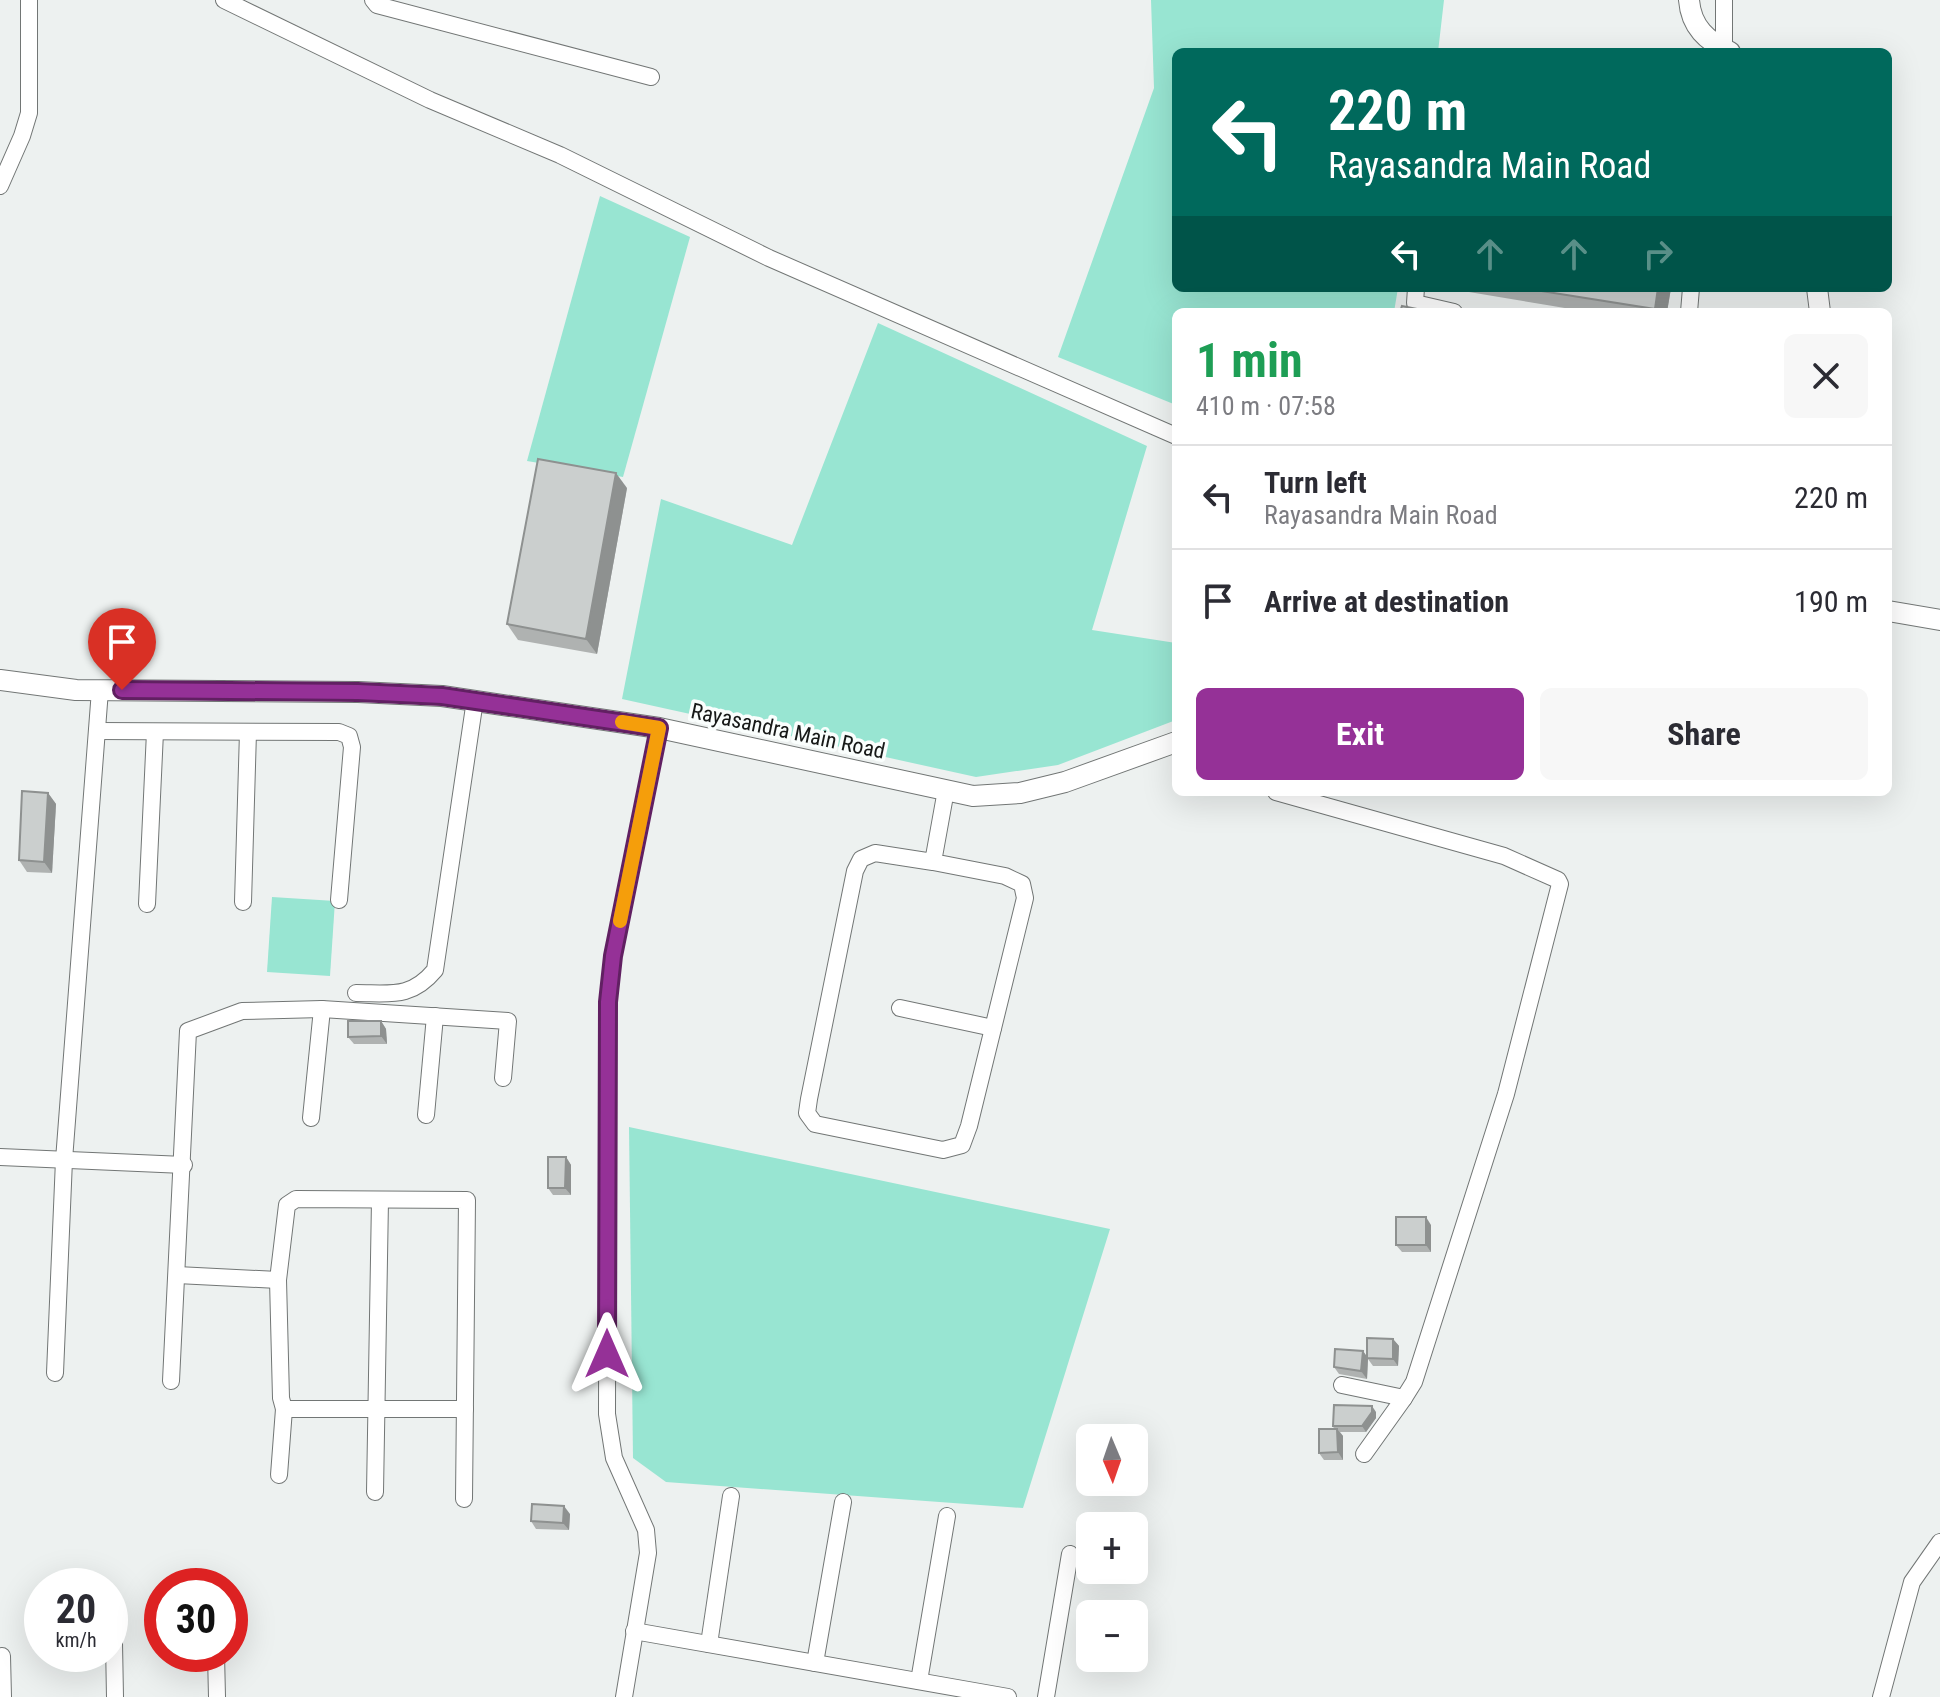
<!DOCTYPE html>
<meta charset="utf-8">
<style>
body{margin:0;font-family:"Roboto Condensed",sans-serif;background:#f7f7f7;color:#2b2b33;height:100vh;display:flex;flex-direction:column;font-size:30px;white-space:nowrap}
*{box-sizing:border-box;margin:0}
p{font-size:26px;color:#7c7c81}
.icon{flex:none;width:44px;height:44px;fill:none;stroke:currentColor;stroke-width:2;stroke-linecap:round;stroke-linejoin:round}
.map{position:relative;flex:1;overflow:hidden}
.details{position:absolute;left:1172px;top:308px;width:720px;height:488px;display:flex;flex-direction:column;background:#fff;border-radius:12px;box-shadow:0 8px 32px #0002}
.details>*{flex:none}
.hud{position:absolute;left:1172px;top:48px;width:720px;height:244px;border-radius:12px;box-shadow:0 8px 32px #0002;background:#00695c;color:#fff;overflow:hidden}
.needle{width:52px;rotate:178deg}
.controls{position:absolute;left:1076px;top:1424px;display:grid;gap:16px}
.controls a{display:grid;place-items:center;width:72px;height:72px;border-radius:12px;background:#fff;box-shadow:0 8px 32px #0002;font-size:40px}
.speed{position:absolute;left:24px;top:1568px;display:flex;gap:16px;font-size:40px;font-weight:700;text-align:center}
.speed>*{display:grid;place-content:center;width:104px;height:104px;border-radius:50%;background:#fff;box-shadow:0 8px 32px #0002;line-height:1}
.speed small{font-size:20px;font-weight:400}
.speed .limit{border:12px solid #d22;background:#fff;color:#111}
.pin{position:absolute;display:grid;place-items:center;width:68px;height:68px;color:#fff;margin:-82px -34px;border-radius:50% 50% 50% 0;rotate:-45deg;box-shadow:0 0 8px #0007}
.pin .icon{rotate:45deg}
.me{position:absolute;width:88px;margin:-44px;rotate:0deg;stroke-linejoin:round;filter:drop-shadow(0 0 6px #0008)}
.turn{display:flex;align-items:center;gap:28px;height:168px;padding:0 24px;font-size:36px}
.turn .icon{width:104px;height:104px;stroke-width:2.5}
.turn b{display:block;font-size:56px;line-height:68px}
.lanes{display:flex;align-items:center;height:76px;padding:0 24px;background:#0003;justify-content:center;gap:40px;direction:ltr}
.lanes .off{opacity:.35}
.round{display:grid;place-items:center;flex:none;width:84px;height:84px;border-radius:12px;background:#f7f7f7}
.overview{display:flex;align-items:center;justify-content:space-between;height:136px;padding:0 24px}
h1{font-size:48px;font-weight:700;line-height:60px;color:#1e9e55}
.cta{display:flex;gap:16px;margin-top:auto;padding:16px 24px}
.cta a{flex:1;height:92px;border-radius:12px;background:#953197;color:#fff;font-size:32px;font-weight:700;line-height:92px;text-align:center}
.cta a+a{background:#f7f7f7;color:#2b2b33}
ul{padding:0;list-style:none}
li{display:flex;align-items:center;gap:24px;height:104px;padding:0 24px;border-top:2px solid #e1e1e2}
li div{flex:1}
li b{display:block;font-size:30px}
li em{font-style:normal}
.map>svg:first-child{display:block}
.green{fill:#98e5d2}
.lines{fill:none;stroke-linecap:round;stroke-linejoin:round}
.minor-casing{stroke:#727675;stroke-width:18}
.tertiary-casing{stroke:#727675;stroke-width:22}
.minor{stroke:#fff;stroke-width:16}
.tertiary{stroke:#fff;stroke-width:20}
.wall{fill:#afb2b1}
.shaded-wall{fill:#8e9190}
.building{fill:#cbcfce;stroke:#8e9190;stroke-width:2}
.route-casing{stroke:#612062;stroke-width:20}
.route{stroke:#953197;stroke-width:14}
.slow{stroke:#f59e0b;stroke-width:14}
.labels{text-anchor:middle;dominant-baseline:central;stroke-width:7;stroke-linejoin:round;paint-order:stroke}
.street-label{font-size:22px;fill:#171918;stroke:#fafefd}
</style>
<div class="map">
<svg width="1940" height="1697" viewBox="0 0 1940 1697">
<rect width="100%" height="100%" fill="#edf1f0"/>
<g class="green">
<path d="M1151 0H1444L1438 52H1176V288H1398L1394 312H1176V405L1058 357 1154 88Z"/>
<path d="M600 196 690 237 623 477 527 461Z"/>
<path d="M878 323 1147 446 1092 630 1176 643V720L1058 765 976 777 622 699 661 499 792 545Z"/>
<path d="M272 897 335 901 330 976 267 972Z"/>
<path d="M629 1127 1110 1229 1023 1508 666 1482 633 1458Z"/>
</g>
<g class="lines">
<g class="minor-casing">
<g id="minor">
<path d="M224 0 430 100 560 155 769 258 1176 436"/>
<path d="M373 0 377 5 651 77"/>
<path d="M1724 0V49"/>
<path d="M0 186 22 136 29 113V0"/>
<path d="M1416 288 1415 303 1454 312"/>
<path d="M1689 312 1691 288"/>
<path d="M97 731 339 732 349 736 352 747 339 900"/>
<path d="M1276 792 1504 856 1558 880 1560 884 1506 1094 1414 1382 1404 1398 1342 1385"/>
<path d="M933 862 875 853 861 859 855 871 809 1099 807 1113 815 1124 943 1150 962 1145 969 1126 1025 898 1022 884 1005 876 933 862 946 790"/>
<path d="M243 902 248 732"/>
<path d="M147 904 155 732"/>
<path d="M356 993C390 993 411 999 435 970L475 700"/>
<path d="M900 1008 993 1028"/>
<path d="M426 1115 435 1016"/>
<path d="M311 1118 322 1009"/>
<path d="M0 1157 184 1165"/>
<path d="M177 1275 278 1280 287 1205 296 1199 467 1200 464 1499"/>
<path d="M278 1280 281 1398 284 1409H465"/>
<path d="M55 1373 64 1160 100 690"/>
<path d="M171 1381 188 1031 242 1011 322 1009 508 1021 503 1078"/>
<path d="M1364 1454 1404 1398"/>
<path d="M279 1475 284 1409"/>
<path d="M375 1492 380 1200"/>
<path d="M634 1631 1008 1697"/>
<path d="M114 1643 115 1697"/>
<path d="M709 1644 731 1496"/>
<path d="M216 1654 217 1697"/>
<path d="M2 1656 3 1697"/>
<path d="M815 1663 843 1502"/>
<path d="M919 1681 947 1516"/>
<path d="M624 1697 648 1553 646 1530 614 1458 607 1414 608 1002 613 956 659 728"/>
<path d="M1046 1697 1070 1554"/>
<path d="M1881 1697 1912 1582 1940 1542"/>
</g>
</g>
<g class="tertiary-casing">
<g id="tertiary">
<path d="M1689 0C1691 27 1707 41 1730 52"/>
<path d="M1817 288 1820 312"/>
<path d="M1888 611 1940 620"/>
<path d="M0 680 76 690 358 692 442 696 659 728 973 796 1020 793 1065 782 1176 742"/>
</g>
</g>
<use href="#minor" class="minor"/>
<use href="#tertiary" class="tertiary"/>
</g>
<g class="wall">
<path d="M1445 288H1671L1667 312H1589Z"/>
<path d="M627 488 597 654 518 640 507 624Z"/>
<path d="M48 793 56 804 52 873 27 872 19 860Z"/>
<path d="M381 1021 386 1029 387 1044H354L348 1037Z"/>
<path d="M566 1157 571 1165V1195H553L548 1188Z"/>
<path d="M1431 1225V1252H1402L1396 1245Z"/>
<path d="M1393 1339 1399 1346 1398 1366H1373L1368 1359 1367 1379 1339 1374 1334 1367 1363 1351 1367 1357Z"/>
<path d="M1376 1412V1418L1366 1432H1340L1343 1436V1460H1324L1319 1453 1334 1429 1333 1426Z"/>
<path d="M570 1514 569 1530 536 1529 531 1521Z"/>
</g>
<g class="shaded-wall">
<path d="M1658 288H1671L1667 312H1657L1655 309Z"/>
<path d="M616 473 627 488 597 654 586 639Z"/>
<path d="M48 793 56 804 52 873 44 862Z"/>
<path d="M381 1021 386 1029 387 1044 381 1036Z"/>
<path d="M566 1157 571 1165V1195L565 1188Z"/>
<path d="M1426 1217 1431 1225V1252L1426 1245Z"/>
<path d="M1393 1339 1399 1346 1398 1366 1393 1359Z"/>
<path d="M1363 1351 1368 1358 1367 1379 1361 1371Z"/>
<path d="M1372 1406 1376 1412V1418L1366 1432 1362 1426Z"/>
<path d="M1337 1429 1343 1436V1460L1338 1452Z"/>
<path d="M564 1506 570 1514 569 1530 563 1523Z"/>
</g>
<g class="building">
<path d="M1523 288H1658L1655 309Z"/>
<path d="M1402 306 1432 312H1400Z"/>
<path d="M538 459 616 473 586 639 507 624Z"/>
<path d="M22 791 48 793 44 862 19 860Z"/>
<path d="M348 1021H381V1036L348 1037Z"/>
<path d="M548 1157H566L565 1188H548Z"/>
<rect x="1396" y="1217" width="30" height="28"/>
<path d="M1367 1338 1393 1339V1359L1367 1358Z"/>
<path d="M1335 1349 1363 1351 1361 1371 1334 1367Z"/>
<path d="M1334 1405 1372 1406V1412L1362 1426H1333Z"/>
<path d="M1319 1429H1337L1338 1452 1319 1453Z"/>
<path d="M532 1504 564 1506 563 1523 531 1521Z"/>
</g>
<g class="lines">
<g class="route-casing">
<path id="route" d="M122 690 358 692 442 696 659 728 613 956 608 1002 607 1354"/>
</g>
<use href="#route" class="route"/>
<path class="slow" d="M620 921 659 728 622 722"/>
</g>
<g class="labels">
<g class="street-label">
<text transform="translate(788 731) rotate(12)">Rayasandra Main Road</text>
</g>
</g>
</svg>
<div class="controls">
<a><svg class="needle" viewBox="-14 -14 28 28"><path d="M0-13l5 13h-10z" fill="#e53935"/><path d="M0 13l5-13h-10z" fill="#7c7c81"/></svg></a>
<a>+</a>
<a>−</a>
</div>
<div class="speed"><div>20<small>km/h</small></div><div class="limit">30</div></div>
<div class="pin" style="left:122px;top:690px;background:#d93025"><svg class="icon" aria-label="arrive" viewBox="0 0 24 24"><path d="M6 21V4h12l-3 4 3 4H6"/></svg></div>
<svg class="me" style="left:607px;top:1354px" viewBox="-20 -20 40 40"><path d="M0-17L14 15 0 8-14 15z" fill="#953197" stroke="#fff" stroke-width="4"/></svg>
<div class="hud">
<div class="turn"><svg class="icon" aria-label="left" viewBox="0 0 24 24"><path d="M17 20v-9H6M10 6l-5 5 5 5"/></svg><div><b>220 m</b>Rayasandra Main Road</div></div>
<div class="lanes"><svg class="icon" aria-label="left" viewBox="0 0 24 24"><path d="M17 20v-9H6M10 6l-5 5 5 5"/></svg><svg class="icon off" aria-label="ahead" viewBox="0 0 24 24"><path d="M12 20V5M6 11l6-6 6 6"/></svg><svg class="icon off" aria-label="ahead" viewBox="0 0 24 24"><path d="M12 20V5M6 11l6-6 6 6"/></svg><svg class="icon off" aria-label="right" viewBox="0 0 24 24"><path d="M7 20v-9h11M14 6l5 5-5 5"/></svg></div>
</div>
<section class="details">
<div class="overview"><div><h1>1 min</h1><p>410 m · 07:58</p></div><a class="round"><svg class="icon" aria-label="close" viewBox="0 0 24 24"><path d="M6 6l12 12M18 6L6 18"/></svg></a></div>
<ul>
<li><svg class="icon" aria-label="left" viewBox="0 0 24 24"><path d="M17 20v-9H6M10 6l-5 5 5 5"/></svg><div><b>Turn left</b><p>Rayasandra Main Road</p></div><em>220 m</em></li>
<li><svg class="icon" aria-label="arrive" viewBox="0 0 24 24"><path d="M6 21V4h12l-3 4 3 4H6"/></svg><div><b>Arrive at destination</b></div><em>190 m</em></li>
</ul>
<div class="cta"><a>Exit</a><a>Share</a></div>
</section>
</div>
